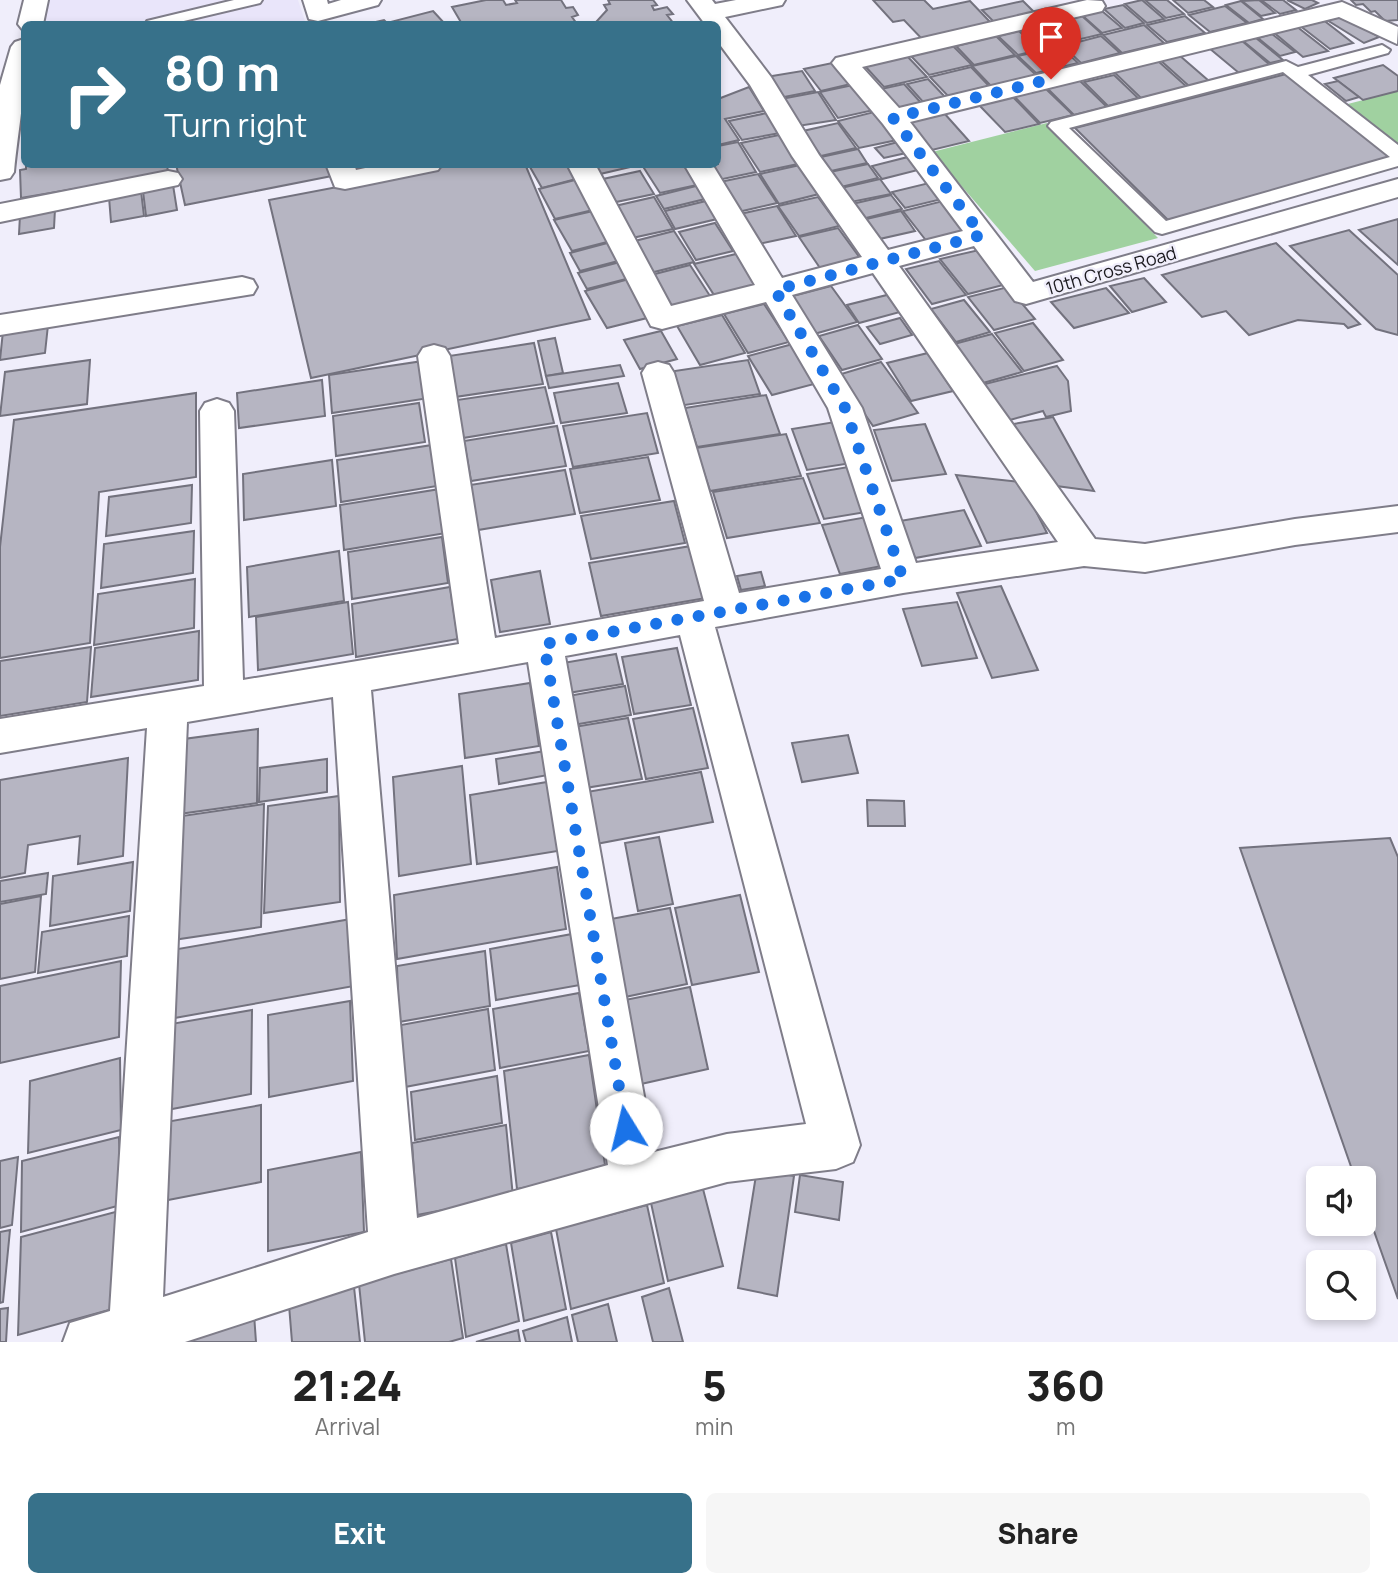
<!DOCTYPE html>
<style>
body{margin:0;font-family:Manrope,sans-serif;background:#f6f6f6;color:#222;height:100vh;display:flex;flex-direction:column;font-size:26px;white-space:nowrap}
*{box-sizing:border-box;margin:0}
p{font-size:23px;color:#767676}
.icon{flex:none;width:38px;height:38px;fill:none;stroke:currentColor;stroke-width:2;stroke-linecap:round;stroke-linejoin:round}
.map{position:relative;height:1342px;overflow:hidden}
.details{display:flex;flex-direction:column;background:#fff;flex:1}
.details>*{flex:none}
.banner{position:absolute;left:21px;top:21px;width:700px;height:147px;border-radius:10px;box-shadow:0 4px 10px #0003;background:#37718a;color:#fff;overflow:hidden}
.controls{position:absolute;left:1306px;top:1166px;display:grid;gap:14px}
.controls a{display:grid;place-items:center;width:70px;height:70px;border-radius:10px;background:#fff;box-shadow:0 4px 10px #0003;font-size:35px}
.pin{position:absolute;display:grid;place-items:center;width:60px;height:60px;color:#fff;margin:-72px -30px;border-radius:50% 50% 50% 0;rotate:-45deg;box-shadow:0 0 7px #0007}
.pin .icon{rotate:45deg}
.me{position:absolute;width:77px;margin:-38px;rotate:351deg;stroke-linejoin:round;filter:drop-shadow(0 0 5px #0008)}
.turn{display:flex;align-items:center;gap:24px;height:147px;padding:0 28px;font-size:32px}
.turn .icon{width:91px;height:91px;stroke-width:2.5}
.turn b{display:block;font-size:49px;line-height:60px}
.eta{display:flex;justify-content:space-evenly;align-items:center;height:119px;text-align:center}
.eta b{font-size:42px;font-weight:800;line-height:49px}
.button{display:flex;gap:14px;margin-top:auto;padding:14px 28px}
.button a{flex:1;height:80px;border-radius:10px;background:#37718a;color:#fff;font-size:28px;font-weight:800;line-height:80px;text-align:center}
.button a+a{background:#f6f6f6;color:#222}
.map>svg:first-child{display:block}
.built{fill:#e9e5fa}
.green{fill:#a0d1a0}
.building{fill:#b6b5c2;stroke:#73727e;stroke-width:2}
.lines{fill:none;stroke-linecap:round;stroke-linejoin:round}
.lane-casing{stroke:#7f7d89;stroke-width:4}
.street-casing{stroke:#7f7d89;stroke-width:4}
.lane{fill:#fff;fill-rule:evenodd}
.street{fill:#fff;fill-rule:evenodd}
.route{stroke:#1a73e8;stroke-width:12;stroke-dasharray:0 21.6}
.labels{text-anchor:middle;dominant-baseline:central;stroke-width:5;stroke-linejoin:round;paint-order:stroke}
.far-street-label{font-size:18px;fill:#1b1a1f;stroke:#f0eefb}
</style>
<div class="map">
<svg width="1398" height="1342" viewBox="0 0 1398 1342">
<rect width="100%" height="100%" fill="#f0eefb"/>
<path class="built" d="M41 0H298L306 24H39Z"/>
<g class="green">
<path d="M1398 91V147L1344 105Z"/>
<path d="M1047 123 1158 238 1035 271 932 152Z"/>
</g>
<g class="building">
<path d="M486 0H503L506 5 517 3 515 0H561L566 8 573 7 578 15 572 17 577 24H462L452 7Z"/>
<path d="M608 0H653L657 5 652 6 654 10 667 7 673 14 667 15 674 24 596 22 607 10 604 5 610 4Z"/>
<path d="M873 0H924L933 9 970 1 992 24 922 39 904 20 893 22Z"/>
<path d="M1142 0 1164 19 1147 23 1125 4Z"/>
<path d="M1145 0H1167L1184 14 1166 18Z"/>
<path d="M1173 0H1204L1213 7 1188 13Z"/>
<path d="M1259 0 1275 13 1261 16 1242 1Z"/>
<path d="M1261 0H1283L1296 10 1280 14Z"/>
<path d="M1287 0H1312L1318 3 1305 9Z"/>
<path d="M1351 0H1398V20L1385 21 1375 11 1371 12 1363 4 1356 5Z"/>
<path d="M1023 1 1035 13 994 22 982 10Z"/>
<path d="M1241 1 1263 19 1249 23 1226 5Z"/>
<path d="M1123 5 1144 23 1125 28 1104 9Z"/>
<path d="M1225 6 1247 23 1210 32 1189 15Z"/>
<path d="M433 11 445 24H367L384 20 387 23Z"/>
<path d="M1102 11 1122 28 1102 33 1083 16Z"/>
<path d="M1341 15 1379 37 1364 43 1327 20Z"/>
<path d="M1082 16 1102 34 1081 39 1061 21Z"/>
<path d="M1185 16 1205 33 1167 42 1147 25Z"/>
<path d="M1322 19 1353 43 1330 49 1299 25Z"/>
<path d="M1061 22 1080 40 1062 44 1042 26Z"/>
<path d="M1144 25 1164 43 1122 53 1103 35Z"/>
<path d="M1041 26 1060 44 1040 49 1021 31Z"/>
<path d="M1296 26 1328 51 1303 57 1272 31Z"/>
<path d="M1019 31 1039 50 1018 55 998 36Z"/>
<path d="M1272 34 1295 52 1280 56 1258 38Z"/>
<path d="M996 36 1015 55 974 65 956 46Z"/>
<path d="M1101 36 1120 53 1081 63 1063 46Z"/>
<path d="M1256 38 1283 60 1270 63 1243 41Z"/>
<path d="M1241 40 1270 65 1239 73 1209 48Z"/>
<path d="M953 46 972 65 929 75 911 56Z"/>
<path d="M1060 46 1078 63 1036 73 1018 56Z"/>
<path d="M1179 55 1209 81 1189 86 1159 59Z"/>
<path d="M907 56 927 77 884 87 865 66Z"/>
<path d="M1016 56 1036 75 991 86 972 66Z"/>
<path d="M1158 61 1187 87 1141 98 1113 71Z"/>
<path d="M837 62 855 83 821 91 804 69Z"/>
<path d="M1383 65 1398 76V91L1363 100 1334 78Z"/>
<path d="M971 67 989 86 948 96 930 77Z"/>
<path d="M802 71 815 91 779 98 766 77Z"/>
<path d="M1290 73 1393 156 1168 220 1075 128Z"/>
<path d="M1114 75 1138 98 1108 106 1084 82Z"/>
<path d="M928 79 946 98 924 103 907 84Z"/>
<path d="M1079 80 1107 107 1074 115 1047 88Z"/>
<path d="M1338 81 1359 97 1346 101 1325 84Z"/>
<path d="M904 84 922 104 899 109 881 89Z"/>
<path d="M853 85 874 110 838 118 820 92Z"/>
<path d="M749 87 764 111 725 119 739 140 718 145V99Z"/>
<path d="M1046 89 1073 115 1040 123 1014 96Z"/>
<path d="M818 92 836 120 798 126 781 99Z"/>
<path d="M1013 97 1039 124 1005 132 979 105Z"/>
<path d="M874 112 897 140 859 148 838 121Z"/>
<path d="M767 113 780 133 742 140 729 121Z"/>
<path d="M944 113 969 141 932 150 908 121Z"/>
<path d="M838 123 856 148 821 156 803 131Z"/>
<path d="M779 135 798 164 760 172 741 143Z"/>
<path d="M738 142 756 172 718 180 708 164H718V146Z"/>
<path d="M898 142 906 153 884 158 875 148Z"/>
<path d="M858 149 867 163 831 171 821 157Z"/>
<path d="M908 157 918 170 882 179 872 166Z"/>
<path d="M26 164H167L168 173 21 198 20 170 26 169Z"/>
<path d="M176 164H333L337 175 185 205Z"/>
<path d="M458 164H525L590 319 311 378 269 200Z"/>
<path d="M539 164H572L580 178 542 188 530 167Z"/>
<path d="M595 164H639V165L600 174Z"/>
<path d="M683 164 697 185 660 193 642 165Z"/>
<path d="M868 164 878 178 841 187 830 172Z"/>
<path d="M800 165 819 194 779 204 760 174Z"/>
<path d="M640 171 654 194 616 202 603 179Z"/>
<path d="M758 174 777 203 738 212 720 182Z"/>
<path d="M880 179 891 194 851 202 841 188Z"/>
<path d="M575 180 593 210 555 219 539 189Z"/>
<path d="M929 183 942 199 905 208 892 192Z"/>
<path d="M173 185 177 210 146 216 143 191Z"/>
<path d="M696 186 705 199 664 209 656 196Z"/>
<path d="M141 191 144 216 111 222 109 197Z"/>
<path d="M891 195 902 209 862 219 852 204Z"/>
<path d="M654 197 673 229 632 238 615 206Z"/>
<path d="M818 197 839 226 799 236 778 206Z"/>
<path d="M706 201 717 219 675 229 665 211Z"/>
<path d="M943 201 969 233 928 243 903 211Z"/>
<path d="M777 206 796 236 758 244 740 214Z"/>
<path d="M55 209 54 228 19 234 20 215Z"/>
<path d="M593 211 611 241 572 251 554 220Z"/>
<path d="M901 211 915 231 875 240 862 220Z"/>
<path d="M1398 219V265L1359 230Z"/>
<path d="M715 223 733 251 696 260 679 232Z"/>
<path d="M838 228 863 262 822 271 799 237Z"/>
<path d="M1349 230 1398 275V335L1376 329 1290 246Z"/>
<path d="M674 231 694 262 650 273 631 242Z"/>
<path d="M611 242 622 260 580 271 570 253Z"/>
<path d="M1276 243 1360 324 1348 328 1344 324 1298 320 1249 335 1226 311 1202 317 1162 275Z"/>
<path d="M979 250 1007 284 968 294 940 259Z"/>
<path d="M736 254 758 288 716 298 694 264Z"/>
<path d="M939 261 966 295 932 304 906 269Z"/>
<path d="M620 262 630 278 587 289 578 273Z"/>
<path d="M690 265 712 299 672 309 651 275Z"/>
<path d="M1144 278 1166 302 1132 312 1110 286Z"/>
<path d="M629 279 651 317 607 328 585 291Z"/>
<path d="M831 286 857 322 814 334 789 297Z"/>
<path d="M1008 287 1035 319 994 330 968 297Z"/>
<path d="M1106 288 1129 313 1074 328 1051 302Z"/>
<path d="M887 295 900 312 859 323 847 305Z"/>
<path d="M964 300 990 332 956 342 931 309Z"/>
<path d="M764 304 789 342 748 353 724 314Z"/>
<path d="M722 315 745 353 700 365 677 326Z"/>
<path d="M900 318 912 335 880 344 867 327Z"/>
<path d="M1033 323 1063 360 1024 371 995 333Z"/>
<path d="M48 325 45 353 0 360 3 331Z"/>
<path d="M858 325 882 359 842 370 819 336Z"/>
<path d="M661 331 677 359 640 369 624 340Z"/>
<path d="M992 334 1022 372 983 383 954 344Z"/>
<path d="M555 338 563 373 546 376 538 341Z"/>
<path d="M534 343 543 384 455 397 449 356Z"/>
<path d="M793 344 818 383 772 395 748 356Z"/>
<path d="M928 353 953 391 911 401 887 363Z"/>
<path d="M90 360 87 404 0 416 5 372Z"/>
<path d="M748 360 760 394 678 406 668 372Z"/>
<path d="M423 361 429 398 332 413 329 375Z"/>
<path d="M881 362 918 413 873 426 838 375Z"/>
<path d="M620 365 624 376 549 388 546 376Z"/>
<path d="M1057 366 1068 381 1071 411 1046 417 1043 411 1006 421 981 385Z"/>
<path d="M322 380 325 416 239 428 237 393Z"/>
<path d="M618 383 627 413 561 423 554 393Z"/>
<path d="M545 387 554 423 463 438 457 400Z"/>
<path d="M196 393V477L99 492 90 643 0 658V547L14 420Z"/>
<path d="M766 395 780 434 697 447 685 408Z"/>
<path d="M419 403 425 442 336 456 333 416Z"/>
<path d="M647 413 658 453 573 467 563 426Z"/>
<path d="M1053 417 1094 491 1049 485 1008 425Z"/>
<path d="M841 421 858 462 807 470 792 429Z"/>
<path d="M925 424 946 474 892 481 874 430Z"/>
<path d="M557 426 566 466 471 481 464 441Z"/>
<path d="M786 434 801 476 710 491 696 448Z"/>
<path d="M432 445 437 486 341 502 337 460Z"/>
<path d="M648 457 660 500 580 513 570 469Z"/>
<path d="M332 460 336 506 244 520 243 474Z"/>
<path d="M848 467 866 512 824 519 807 474Z"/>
<path d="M565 470 575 514 478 530 470 485Z"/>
<path d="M956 475 1021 482 1047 533 987 543Z"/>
<path d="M803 478 820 523 727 538 713 492Z"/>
<path d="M192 485 191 523 106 536 109 497Z"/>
<path d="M440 489 446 533 344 550 340 505Z"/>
<path d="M674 501 685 543 591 559 581 516Z"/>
<path d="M964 510 981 546 915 558 900 521Z"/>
<path d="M867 517 887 565 840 574 822 525Z"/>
<path d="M194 531 193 573 101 588 104 544Z"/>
<path d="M442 537 448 583 352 599 348 552Z"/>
<path d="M691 546 706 598 601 616 589 563Z"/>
<path d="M339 551 344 601 249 617 247 567Z"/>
<path d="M540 571 550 624 500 632 491 580Z"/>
<path d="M761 572 765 586 741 590 737 576Z"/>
<path d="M195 579 194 628 94 645 98 594Z"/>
<path d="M1001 586 1038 670 992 678 957 593Z"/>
<path d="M450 587 458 639 356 657 352 604Z"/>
<path d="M348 602 353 654 258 670 256 617Z"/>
<path d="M957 602 977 658 922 666 903 609Z"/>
<path d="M199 631 198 680 91 697 95 648Z"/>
<path d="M91 647 87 702 0 716V661Z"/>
<path d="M677 648 691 705 634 714 622 657Z"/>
<path d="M616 654 623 684 568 693 563 663Z"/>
<path d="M530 683 539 746 465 758 459 694Z"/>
<path d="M625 686 631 715 573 725 568 696Z"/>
<path d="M693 708 708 768 646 779 633 719Z"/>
<path d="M628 718 642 779 585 788 574 727Z"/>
<path d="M258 729 257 803 179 814 184 739Z"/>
<path d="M848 735 858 773 802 782 792 743Z"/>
<path d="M545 751 548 775 499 784 496 759Z"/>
<path d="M128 758 123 856 78 864 80 836 28 845 25 873 0 878V780Z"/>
<path d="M327 759V792L259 802 260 768Z"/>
<path d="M462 766 471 864 399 876 393 777Z"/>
<path d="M701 772 713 822 596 844 587 792Z"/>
<path d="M559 780 570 849 477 864 470 795Z"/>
<path d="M339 796 340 902 264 913 268 806Z"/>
<path d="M867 800 904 801 905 826H868Z"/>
<path d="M264 804 261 927 173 940 182 816Z"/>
<path d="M659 837 673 904 638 911 625 843Z"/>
<path d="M1390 838 1398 857V1299L1363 1200V1178H1355L1240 848Z"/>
<path d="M133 862 130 911 50 926 53 876Z"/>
<path d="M557 867 566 929 397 959 394 895Z"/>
<path d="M48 873 46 894 0 902V881Z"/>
<path d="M740 895 759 972 692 985 675 908Z"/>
<path d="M41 896 35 972 0 979V904Z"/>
<path d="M670 908 687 984 625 997 611 919Z"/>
<path d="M129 916 127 956 38 973 42 932Z"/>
<path d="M351 919 354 986 169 1019 172 950Z"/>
<path d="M572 934 580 985 496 1000 490 949Z"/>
<path d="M485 951 490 1006 399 1022 397 966Z"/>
<path d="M121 961 119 1037 0 1063V986Z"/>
<path d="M690 987 708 1069 641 1084 625 1000Z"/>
<path d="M579 993 589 1051 500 1068 493 1009Z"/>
<path d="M350 1001 353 1081 269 1097 268 1015Z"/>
<path d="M488 1009 495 1070 405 1087 401 1025Z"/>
<path d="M252 1010 251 1094 167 1110 171 1024Z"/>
<path d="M589 1055 606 1172 517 1189 504 1071Z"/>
<path d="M120 1058 121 1130 28 1153 30 1081Z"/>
<path d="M497 1076 502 1123 415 1140 411 1092Z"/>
<path d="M261 1105V1182L163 1201 166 1122Z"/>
<path d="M506 1125 513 1197 417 1215 412 1143Z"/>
<path d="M119 1137 121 1205 21 1232 22 1161Z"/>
<path d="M361 1152 364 1232 268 1251V1170Z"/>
<path d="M18 1157 12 1225 0 1228V1161Z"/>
<path d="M757 1169 794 1176 777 1296 738 1288Z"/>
<path d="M800 1175 843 1182 839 1220 795 1212Z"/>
<path d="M703 1189 723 1266 668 1281 651 1203Z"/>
<path d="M647 1205 664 1283 571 1309 556 1229Z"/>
<path d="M119 1211 120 1307 18 1335 21 1237Z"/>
<path d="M10 1230 3 1302 0 1303V1232Z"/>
<path d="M551 1232 566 1309 524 1321 511 1243Z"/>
<path d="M506 1244 519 1321 466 1337 455 1258Z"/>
<path d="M451 1259 463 1338 449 1342H365L359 1284Z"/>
<path d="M354 1287 360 1342H292L289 1305Z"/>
<path d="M669 1288 683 1342H653L642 1297Z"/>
<path d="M608 1304 617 1342H578L572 1315Z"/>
<path d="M8 1308 6 1342H0V1309Z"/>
<path d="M254 1314 256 1342H156Z"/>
<path d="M567 1317 572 1342H526L523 1331Z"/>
<path d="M518 1330 520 1342H476Z"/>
</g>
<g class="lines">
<g class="lane-casing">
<g id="lane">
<path d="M234 0H262L260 3 171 24H145L147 21Z"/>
<path d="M1382 45 1390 50 1388 53 1308 75 1398 145V166L1162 234 1155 232 1048 126 1051 122 1286 61 1298 67ZM1283 72 1390 157 1166 221 1069 128Z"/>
</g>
</g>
<g class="street-casing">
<g id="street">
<path d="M24 0H48L43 24H24V30L22 29 18 24Z"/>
<path d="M303 0H327L328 4 341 0H381L378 5 318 21 309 19Z"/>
<path d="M687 0H712L715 4 736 0H785L782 5 725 17 771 77 819 155 888 250 963 231 883 124 836 68 832 63 836 58 1087 0 1102 1 1105 6 1102 11 862 67 899 108 1342 2 1398 27 1397 44 1339 17 910 122 1033 282 1398 179V197L1026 304 1015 301 974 246 899 266 1095 539 1145 544 1295 519 1398 506V532L1295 545 1145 572 1084 566 903 593 715 627 860 1145 853 1162 836 1169 727 1182 635 1207 394 1274 185 1342H63L70 1323 110 1311 147 728 0 753V719L204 686 200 411 205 403 217 399 229 403 234 411 243 680 459 644 418 356 423 348 434 345 445 348 450 356 495 638 704 601 642 373 647 365 658 362 669 365 674 373 739 593 881 569 828 408 766 302 662 329 651 326 567 164H595L671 306 755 285 684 164H712L782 278 862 257 792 156 750 85 718 42V24H705ZM873 273 1058 542 916 563 862 408 792 295ZM680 635 806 1124 727 1134 654 1152 565 656ZM528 662 608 1165 417 1218 371 690ZM333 697 368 1232 163 1297 187 722Z"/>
<path d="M24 39C28 83 18 128 14 172L10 178 0 180V85L11 47 15 42Z"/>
<path d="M326 164H354L356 170 384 164H442L438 170 345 189 335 187Z"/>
<path d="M168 171 178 173 182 179 178 185 0 222V204Z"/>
<path d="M242 277 253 280 257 287 253 294 0 335V315Z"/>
</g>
</g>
<use href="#lane" class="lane"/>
<use href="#street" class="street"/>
</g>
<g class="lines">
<path class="route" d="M626 1128 544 644 903 579 845 408 775 290 982 235 893 118 1051 79"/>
</g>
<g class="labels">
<g class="far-street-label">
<text transform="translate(1111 270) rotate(-16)">10th Cross Road</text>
</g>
</g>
</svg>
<div class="controls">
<a><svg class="icon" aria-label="sound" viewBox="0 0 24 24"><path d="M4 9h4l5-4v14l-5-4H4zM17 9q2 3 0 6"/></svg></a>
<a><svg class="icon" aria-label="search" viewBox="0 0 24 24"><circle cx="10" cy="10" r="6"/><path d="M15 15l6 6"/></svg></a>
</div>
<div class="pin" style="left:1051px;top:79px;background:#d93025"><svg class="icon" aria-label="arrive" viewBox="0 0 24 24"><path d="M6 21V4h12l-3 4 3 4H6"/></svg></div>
<svg class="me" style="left:626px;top:1128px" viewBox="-20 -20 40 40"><circle r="19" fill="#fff"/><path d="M0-13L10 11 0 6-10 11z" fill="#1a73e8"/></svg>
<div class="banner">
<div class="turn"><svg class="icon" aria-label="right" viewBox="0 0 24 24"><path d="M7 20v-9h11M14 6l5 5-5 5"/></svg><div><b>80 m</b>Turn right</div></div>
</div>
</div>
<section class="details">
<div class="eta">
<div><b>21:24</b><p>Arrival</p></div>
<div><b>5</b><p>min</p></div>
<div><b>360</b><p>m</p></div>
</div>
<div class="button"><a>Exit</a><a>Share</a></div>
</section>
